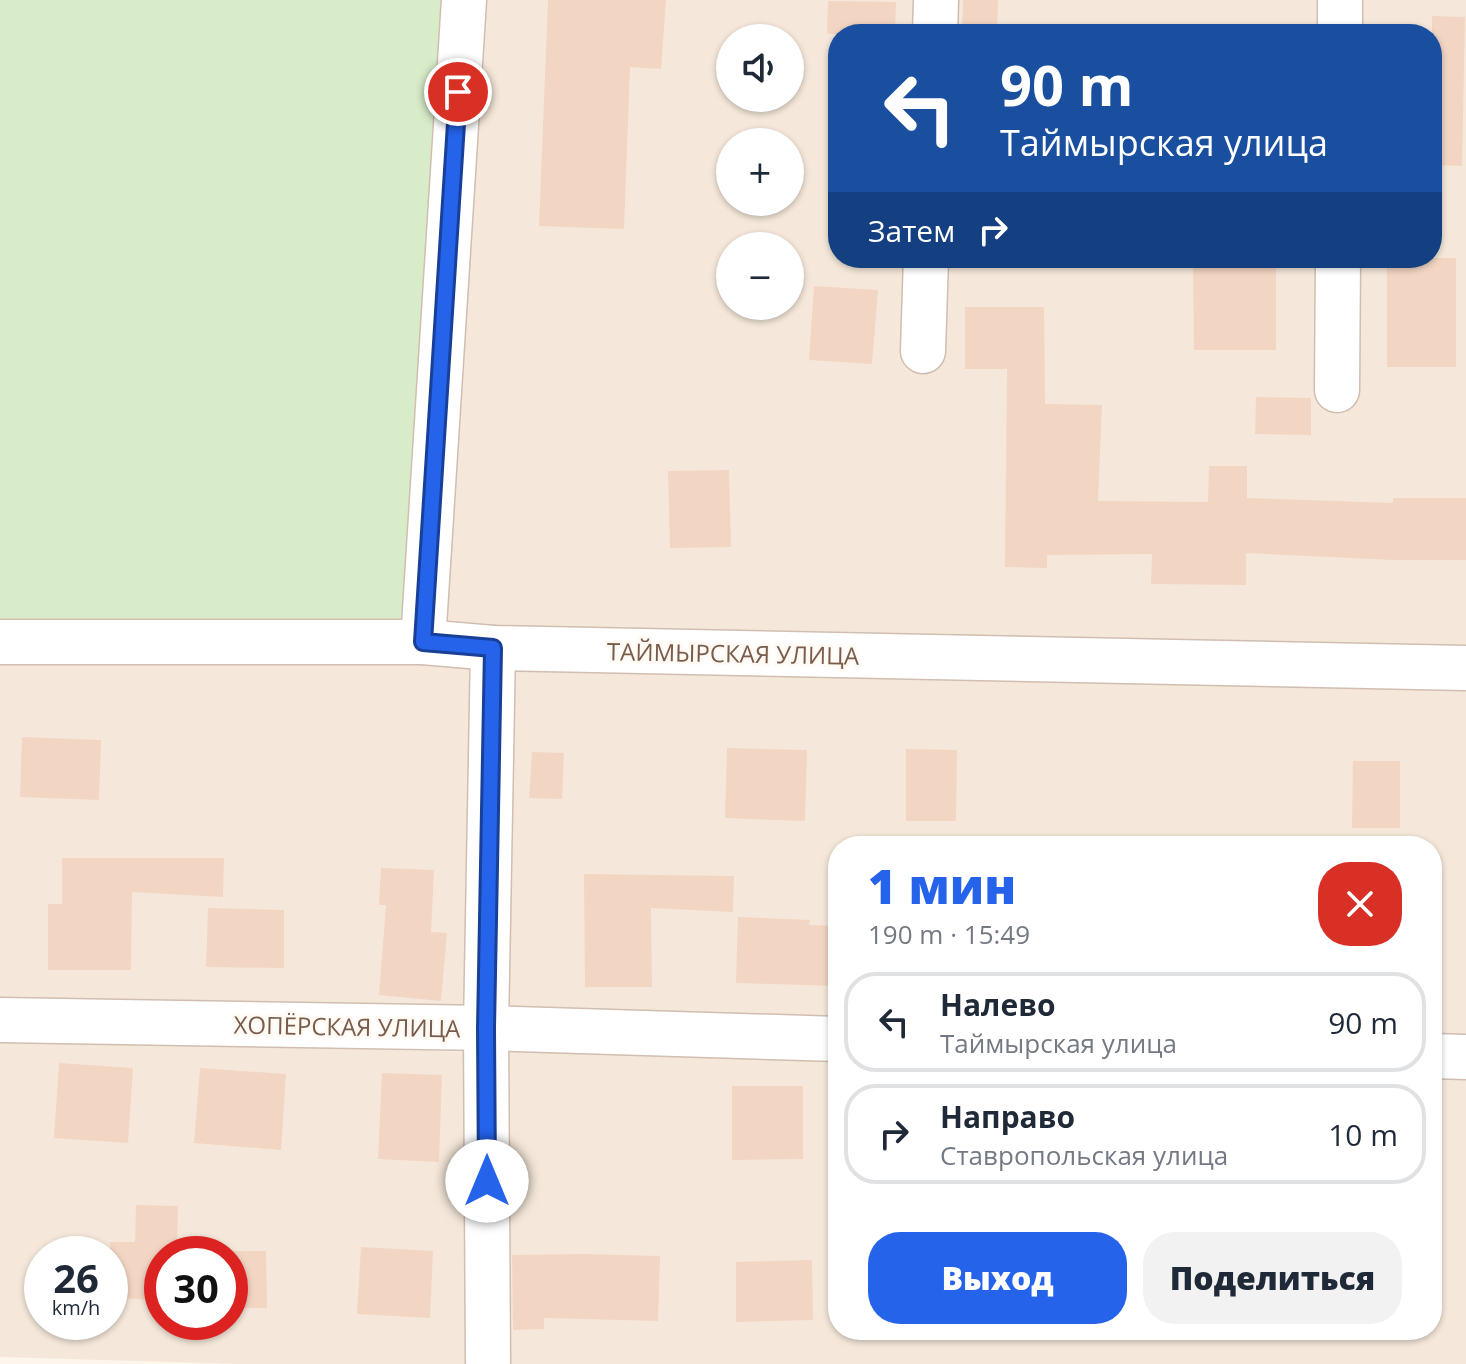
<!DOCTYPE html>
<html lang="ru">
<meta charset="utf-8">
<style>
body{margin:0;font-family:"Open Sans",sans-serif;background:#f2f2f3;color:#1f2937;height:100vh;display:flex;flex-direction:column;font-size:30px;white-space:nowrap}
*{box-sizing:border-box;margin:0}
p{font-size:26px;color:#747a83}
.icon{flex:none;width:44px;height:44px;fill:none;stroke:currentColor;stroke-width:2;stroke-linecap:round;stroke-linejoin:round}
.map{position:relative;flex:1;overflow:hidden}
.side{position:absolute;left:828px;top:836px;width:614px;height:504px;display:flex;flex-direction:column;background:#fff;border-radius:32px;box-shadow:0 2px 6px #0004}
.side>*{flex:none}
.hud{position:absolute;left:828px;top:24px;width:614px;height:244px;border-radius:32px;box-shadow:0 2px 6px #0004;background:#1a4fa0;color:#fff;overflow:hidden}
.fabs{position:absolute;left:716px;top:24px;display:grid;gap:16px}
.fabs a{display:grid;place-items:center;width:88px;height:88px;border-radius:50%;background:#fff;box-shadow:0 2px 6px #0004;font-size:40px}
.speed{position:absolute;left:24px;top:1236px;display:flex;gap:16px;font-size:40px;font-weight:700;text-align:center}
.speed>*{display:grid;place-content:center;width:104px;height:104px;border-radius:50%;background:#fff;box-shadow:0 2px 6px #0004;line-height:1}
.speed small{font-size:20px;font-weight:400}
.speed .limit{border:12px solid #d22;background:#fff;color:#111}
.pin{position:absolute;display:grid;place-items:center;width:68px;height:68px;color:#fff;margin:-34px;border:4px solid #fff;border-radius:50%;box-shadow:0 2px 8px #0007}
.me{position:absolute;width:88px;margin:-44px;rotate:0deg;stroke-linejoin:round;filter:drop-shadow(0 0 6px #0008)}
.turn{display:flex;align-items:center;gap:28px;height:168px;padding:0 40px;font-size:36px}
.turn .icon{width:104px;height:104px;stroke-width:2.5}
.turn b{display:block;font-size:56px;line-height:68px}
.then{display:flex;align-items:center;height:76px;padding:0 40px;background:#0003;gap:16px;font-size:30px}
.round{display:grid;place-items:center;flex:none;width:84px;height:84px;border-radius:32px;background:#f2f2f3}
.head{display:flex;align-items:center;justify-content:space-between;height:136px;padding:0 40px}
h1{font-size:48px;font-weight:800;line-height:60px;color:#2563eb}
.action{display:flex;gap:16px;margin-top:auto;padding:16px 40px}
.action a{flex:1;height:92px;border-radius:32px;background:#2563eb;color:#fff;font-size:32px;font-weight:800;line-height:92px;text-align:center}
.action a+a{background:#f2f2f3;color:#1f2937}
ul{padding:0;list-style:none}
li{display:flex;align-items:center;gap:24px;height:100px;margin:0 16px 12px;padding:0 24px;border:4px solid #e0e1e3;border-radius:32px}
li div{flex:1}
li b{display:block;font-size:30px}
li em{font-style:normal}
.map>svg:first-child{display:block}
.residential{fill:#f5e8da;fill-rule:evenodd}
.green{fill:#d8ecc9}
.building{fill:#f3d5c3}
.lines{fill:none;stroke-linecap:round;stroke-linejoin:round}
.street-casing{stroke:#d1beb0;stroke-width:47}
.street{stroke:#fff;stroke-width:44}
.route-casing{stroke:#184099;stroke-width:20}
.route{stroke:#2563eb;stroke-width:14}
.labels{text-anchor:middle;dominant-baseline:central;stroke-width:6;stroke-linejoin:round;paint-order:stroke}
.street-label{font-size:24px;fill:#7a5c4d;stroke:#fffaf3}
</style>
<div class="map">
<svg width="1466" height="1364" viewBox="0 0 1466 1364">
<rect width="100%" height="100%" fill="#fdf6ec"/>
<g class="residential">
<path d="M475 0H1466V647L442 628ZM838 34H1432V258H838ZM730 38H790V98H730ZM730 142H790V202H730ZM730 246H790V306H730Z"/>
<path d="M0 662 484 665 474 1018 0 1002Z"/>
<path d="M507 665 1466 688V1044L1432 1043V846H838V1028L500 1019Z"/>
<path d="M0 1040 475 1052 472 1364H239L0 1357ZM42 1254H110V1322H42ZM162 1254H230V1322H162Z"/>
<path d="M502 1041 838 1053V1330H1432V1073L1466 1074V1364H502Z"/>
</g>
<path class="green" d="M0 0H455L415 625 0 627Z"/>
<g class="building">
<path d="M548 0H666L661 69 630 67 624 229 539 226Z"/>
<path d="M963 0H998L997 34H962Z"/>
<path d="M828 1 896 2 895 34H827Z"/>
<path d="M1432 16 1465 17 1462 166 1432 165Z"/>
<path d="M1193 258H1276V350H1194Z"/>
<rect x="1387" y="258" width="69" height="109"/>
<path d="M814 286 878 290 872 364 809 360Z"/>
<path d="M965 307H1044L1045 404 1102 405 1098 501 1208 502 1209 466H1247V498L1393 503V498H1466V560H1393L1246 553V585L1151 584 1152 554 1047 555V568L1005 567 1007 369H965Z"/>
<path d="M1256 397 1311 398V435L1255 434Z"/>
<path d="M729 470 731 547 670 548 668 471Z"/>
<path d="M22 737 101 740 99 800 20 797Z"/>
<path d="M727 748 807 750 805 821 725 818Z"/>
<path d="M906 749 957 750 956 821H906Z"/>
<path d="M532 752 564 753 562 799 529 798Z"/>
<path d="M1353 761H1400V828H1352Z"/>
<path d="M62 858H224L223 897 132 892 131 970H48V904H62Z"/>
<path d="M381 868 434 870 431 932 447 933 441 1001 379 995 386 905H379Z"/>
<path d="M584 874 734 876 733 912 651 908 652 987H585Z"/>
<path d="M208 908 284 910V968L206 967Z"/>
<path d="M738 917 810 920 809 925 838 926V986L736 983Z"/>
<path d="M59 1063 133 1068 128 1143 54 1138Z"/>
<path d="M200 1068 286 1074 281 1150 194 1143Z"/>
<path d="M382 1073 442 1075 439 1162 378 1159Z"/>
<path d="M732 1086H803V1159L732 1160Z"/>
<path d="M136 1205 178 1206 177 1254H162V1300L110 1298V1242H135Z"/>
<path d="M361 1247 433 1251 430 1318 357 1314Z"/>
<path d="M230 1251H266L267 1308H230Z"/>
<path d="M583 1254 660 1256 658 1321 544 1318V1329L513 1330 512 1255Z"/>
<path d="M812 1260 813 1320 736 1322V1262Z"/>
</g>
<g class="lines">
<g class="street-casing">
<g id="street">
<path d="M935 34 936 0"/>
<path d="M1340 34V0"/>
<path d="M923 351 926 258"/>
<path d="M1337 390 1338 258"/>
<path d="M0 642H423L493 648 1466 668"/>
<path d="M423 642 464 0"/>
<path d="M0 1020 486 1028 838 1039"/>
<path d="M1432 1056 1466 1057"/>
<path d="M488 1364 486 1028 493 648"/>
</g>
</g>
<use href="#street" class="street"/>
</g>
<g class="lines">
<g class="route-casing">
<path id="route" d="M458 92 423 642 493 648 486 1028 487 1181"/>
</g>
<use href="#route" class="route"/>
</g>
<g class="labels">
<g class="street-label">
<text transform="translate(733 653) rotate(1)">ТАЙМЫРСКАЯ УЛИЦА</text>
<text transform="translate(347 1026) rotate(1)">ХОПЁРСКАЯ УЛИЦА</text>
</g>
</g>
</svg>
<div class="fabs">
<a><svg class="icon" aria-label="sound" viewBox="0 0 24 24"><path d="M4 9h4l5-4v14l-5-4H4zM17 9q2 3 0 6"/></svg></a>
<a>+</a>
<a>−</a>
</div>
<div class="speed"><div>26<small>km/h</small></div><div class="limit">30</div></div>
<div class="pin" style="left:458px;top:92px;background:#d93025"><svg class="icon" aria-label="arrive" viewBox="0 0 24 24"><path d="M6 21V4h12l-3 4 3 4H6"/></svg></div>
<svg class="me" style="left:487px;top:1181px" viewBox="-20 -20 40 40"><circle r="19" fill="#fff"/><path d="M0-13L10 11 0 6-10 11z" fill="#2563eb"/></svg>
<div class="hud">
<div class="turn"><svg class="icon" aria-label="left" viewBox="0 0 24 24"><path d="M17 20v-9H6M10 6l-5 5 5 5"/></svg><div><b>90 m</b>Таймырская улица</div></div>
<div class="then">Затем<svg class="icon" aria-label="right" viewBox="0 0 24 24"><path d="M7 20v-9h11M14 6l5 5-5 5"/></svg></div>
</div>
<section class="side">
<div class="head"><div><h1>1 мин</h1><p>190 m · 15:49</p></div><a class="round" style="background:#d93025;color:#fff"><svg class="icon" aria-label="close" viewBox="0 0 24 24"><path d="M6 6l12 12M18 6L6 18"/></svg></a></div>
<ul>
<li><svg class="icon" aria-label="left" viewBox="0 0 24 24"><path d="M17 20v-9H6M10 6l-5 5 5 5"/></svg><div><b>Налево</b><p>Таймырская улица</p></div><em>90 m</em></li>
<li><svg class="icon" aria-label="right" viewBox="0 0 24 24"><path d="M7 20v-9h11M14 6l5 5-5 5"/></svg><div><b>Направо</b><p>Ставропольская улица</p></div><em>10 m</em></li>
</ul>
<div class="action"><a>Выход</a><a>Поделиться</a></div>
</section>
</div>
